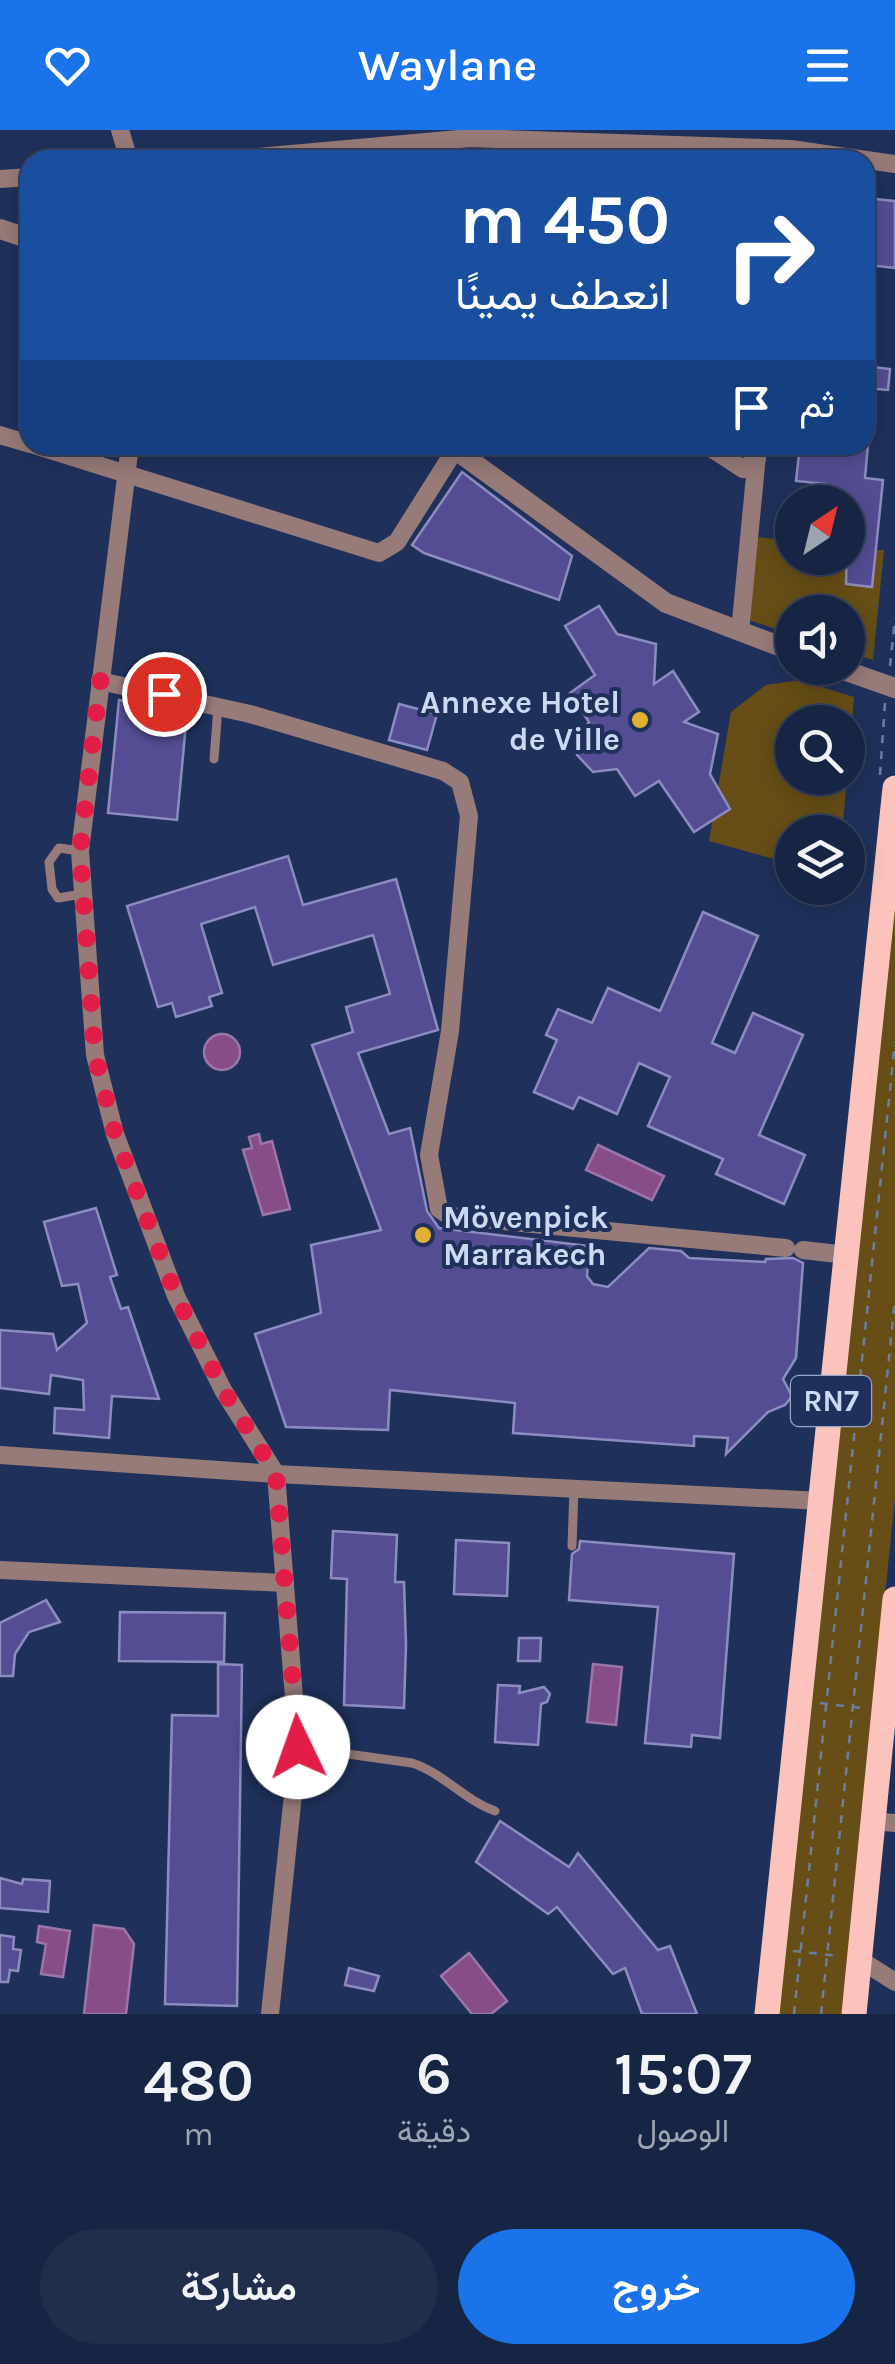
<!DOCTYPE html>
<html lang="ar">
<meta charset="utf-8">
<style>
body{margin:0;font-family:Karla,Vazirmatn,sans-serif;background:#202d4b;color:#f1f3f6;direction:rtl;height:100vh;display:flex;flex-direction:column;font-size:38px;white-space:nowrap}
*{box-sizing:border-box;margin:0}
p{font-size:32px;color:#9ea5b2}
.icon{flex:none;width:55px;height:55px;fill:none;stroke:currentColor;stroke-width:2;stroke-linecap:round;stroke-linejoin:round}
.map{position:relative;height:1884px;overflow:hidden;direction:ltr}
.sheet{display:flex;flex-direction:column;background:#172544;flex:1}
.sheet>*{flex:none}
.guide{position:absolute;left:20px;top:20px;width:855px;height:305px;border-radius:30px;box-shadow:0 5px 25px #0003,0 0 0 2px #36425d;direction:rtl;background:#1a4fa0;color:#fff;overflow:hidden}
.needle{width:65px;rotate:35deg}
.buttons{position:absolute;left:775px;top:355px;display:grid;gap:20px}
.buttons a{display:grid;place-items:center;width:90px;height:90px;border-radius:50%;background:#172544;box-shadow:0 5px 25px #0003,0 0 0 2px #36425d;font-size:50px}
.pin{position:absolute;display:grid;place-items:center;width:85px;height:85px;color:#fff;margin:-42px;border:5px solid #fff;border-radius:50%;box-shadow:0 2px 10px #0007}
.me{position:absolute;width:110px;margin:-55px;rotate:357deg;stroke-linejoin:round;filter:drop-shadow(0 0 8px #0008)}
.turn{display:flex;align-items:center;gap:35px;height:210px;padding:0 40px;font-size:45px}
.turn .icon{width:130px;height:130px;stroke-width:2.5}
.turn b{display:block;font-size:70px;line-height:85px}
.then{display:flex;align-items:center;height:95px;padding:0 40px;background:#0003;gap:20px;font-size:38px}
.eta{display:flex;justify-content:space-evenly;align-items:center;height:170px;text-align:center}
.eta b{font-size:60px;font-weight:600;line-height:70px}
.action{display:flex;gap:20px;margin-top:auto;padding:20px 40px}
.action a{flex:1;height:115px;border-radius:60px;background:#1a73e8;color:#fff;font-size:40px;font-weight:600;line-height:115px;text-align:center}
.action a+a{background:#202d4b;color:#f1f3f6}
header{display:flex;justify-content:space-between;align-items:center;height:130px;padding:0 40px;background:#1a73e8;color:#fff;font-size:45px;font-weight:600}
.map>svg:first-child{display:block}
.green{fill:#664e16}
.water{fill:#864d89;stroke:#9b77a9;stroke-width:2.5}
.building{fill:#544d94;stroke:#8d8cc1;stroke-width:2.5}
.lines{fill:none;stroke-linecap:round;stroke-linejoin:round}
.path{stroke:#6e7ea0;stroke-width:2.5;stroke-dasharray:8 8;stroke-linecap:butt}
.service{stroke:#977b78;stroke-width:9}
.minor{stroke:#977b78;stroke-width:18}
.tertiary{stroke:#977b78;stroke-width:20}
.primary{stroke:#fcc3bd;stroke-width:25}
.route{stroke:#e11d48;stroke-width:18;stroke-dasharray:0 32.4}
.poi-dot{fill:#e1af34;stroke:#1f315b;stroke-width:4}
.labels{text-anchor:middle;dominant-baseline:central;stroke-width:8;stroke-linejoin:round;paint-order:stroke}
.shield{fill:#1f315b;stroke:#98a7c5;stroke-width:2.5}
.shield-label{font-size:30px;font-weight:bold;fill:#ccd9f3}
.poi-label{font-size:32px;font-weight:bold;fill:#ccd9f3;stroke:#1f315b;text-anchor:end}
</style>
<header><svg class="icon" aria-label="menu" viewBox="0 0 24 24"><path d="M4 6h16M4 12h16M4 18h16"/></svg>Waylane<svg class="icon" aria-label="heart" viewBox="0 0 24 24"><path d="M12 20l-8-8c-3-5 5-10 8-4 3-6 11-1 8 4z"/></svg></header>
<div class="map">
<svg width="895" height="1884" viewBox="0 0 895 1884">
<rect width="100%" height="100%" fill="#1f315b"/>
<g class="green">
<path d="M754 407 792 410V428H818V432L848 436 846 454 871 457 876 420H884L873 530 848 522V482H792V504L751 491 747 483Z"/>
<path d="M799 550 854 567 848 640V592H792V648H847L842 702H792V734L709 711 731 582 766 555Z"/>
<path d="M895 703V1368L842 1884H775Z"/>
</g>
<g class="water">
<circle cx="222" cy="922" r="18"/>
<path d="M259 1004 261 1014 272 1011 290 1079 263 1085 243 1020 252 1018 249 1007Z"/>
<path d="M598 1015 664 1046 652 1070 586 1040Z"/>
<path d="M593 1534 622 1537 616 1595 587 1592Z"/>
<path d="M94 1795 124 1799 134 1814 126 1884H84Z"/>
<path d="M39 1796 70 1801 63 1847 41 1844 46 1814 37 1812Z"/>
<path d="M469 1823 507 1871 491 1884H472L441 1846Z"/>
</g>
<g class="building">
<path d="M865 68 895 71V138L868 135 872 97 865 96Z"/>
<path d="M865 236 890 239 888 260 865 258Z"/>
<path d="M800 315H868L865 348 883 350 872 457 846 454 848 372H824L826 354 796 351Z"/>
<path d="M462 342 572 426 559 470 424 423 412 415Z"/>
<path d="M599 476 617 504 656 514 654 554 673 541 699 582 684 592 718 604 710 644 730 679 694 702 659 651 635 666 617 639 593 642 577 625 574 612 589 592 570 563 595 545 565 496Z"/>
<path d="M119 570 187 583 177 690 108 683Z"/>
<path d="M399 574 437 584 427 620 389 610Z"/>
<path d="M288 726 303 775 396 749 438 900 358 923 389 1004 410 998 427 1081 439 1098 589 1116 587 1146 593 1154 608 1157 649 1118 681 1121 689 1128 765 1132 766 1129 793 1128 803 1133 796 1228 783 1249 792 1266 785 1275 768 1282 726 1324 728 1308 694 1306V1316L513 1303 515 1273 390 1260 388 1300 286 1297 255 1204 321 1183 311 1115 381 1100 312 915 353 902 346 877 390 864 373 805 273 835 255 777 201 794 222 863 209 867 212 876 176 887 172 873 158 877 127 776Z"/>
<path d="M703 782 758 806 712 913 735 923 753 883 803 905 759 1005 805 1025 784 1074 716 1044 723 1029 648 996 670 947 639 933 617 984 579 967 573 979 534 962 557 910 546 905 558 879 592 893 608 858 660 881Z"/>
<path d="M96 1078 117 1145 110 1147 121 1179 128 1177 159 1269 112 1266 109 1308 54 1303 55 1278 84 1280 83 1250 51 1245 49 1264 0 1258V1200L53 1204 57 1220 87 1193 78 1154 62 1156 44 1092Z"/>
<path d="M333 1401 397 1405 395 1452H404L406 1515 404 1578 344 1575 347 1449 331 1448Z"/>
<path d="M456 1410 509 1413 507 1466 454 1464Z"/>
<path d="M580 1411 734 1424 720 1608 692 1605 691 1617 645 1613 658 1477 569 1470 572 1424 579 1419Z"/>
<path d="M46 1470 60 1492 29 1502 15 1524 13 1546H0V1493Z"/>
<path d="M120 1482 225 1483 224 1532 119 1531Z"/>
<path d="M519 1508H541L540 1531H518Z"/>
<path d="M218 1534 242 1535 237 1876 165 1874 172 1585 218 1586Z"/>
<path d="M498 1555 520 1556 519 1563 544 1557 550 1564 547 1572 541 1574 538 1615 495 1612Z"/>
<path d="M500 1691 569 1737 578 1723 658 1820 670 1816 697 1884H642L625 1838 613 1844 557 1777 548 1784 476 1732Z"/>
<path d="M0 1748 22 1754 23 1749 50 1751 48 1782 0 1778Z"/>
<path d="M0 1805 14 1807 13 1819 21 1820 18 1841 10 1840 8 1852H0Z"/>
<path d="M349 1838 379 1846 374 1861 345 1855Z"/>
</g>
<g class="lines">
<g class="path">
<path d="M890 536 895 488"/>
<path d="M880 645 885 573"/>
<path d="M820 1573 861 1578"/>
<path d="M793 1821 840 1826"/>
<path d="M794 1884 895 912"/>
<path d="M821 1884 895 1170"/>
</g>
<g class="service">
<path d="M214 629 218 577"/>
<path d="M80 721 59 718 49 732 52 759 58 768 82 764"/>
<path d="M572 1416 574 1359"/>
<path d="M298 1617 412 1633C443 1643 464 1670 495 1681"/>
</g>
<g class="minor">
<path d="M120 0 129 30"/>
<path d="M222 30 470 8 791 19 895 34"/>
<path d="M0 49 30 47"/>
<path d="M0 305 30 314"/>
<path d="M34 315 379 423 397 412 458 315"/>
<path d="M130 315 80 721 95 925 115 1004 176 1166 223 1260 276 1344 298 1617 270 1884"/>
<path d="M706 315 743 339 757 329"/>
<path d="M740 502 758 315"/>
<path d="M100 551 250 584 443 641 460 652 469 686 450 901 429 1025 439 1079 449 1086 786 1118"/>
<path d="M803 1120 847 1125"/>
<path d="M0 1325 276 1344 821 1371"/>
<path d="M0 1440 285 1453"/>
<path d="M873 1691 895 1693"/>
<path d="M859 1829 895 1852"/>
</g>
<g class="tertiary">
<path d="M0 99 30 109"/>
<path d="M449 315 666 473 792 521"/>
<path d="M838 538 895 558"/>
</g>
<g class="primary">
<path d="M767 1884 895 658"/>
<path d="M854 1884 895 1469"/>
</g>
</g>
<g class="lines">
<path class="route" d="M164 564 100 551 80 721 95 925 115 1004 176 1166 223 1260 276 1344 298 1617"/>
</g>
<g class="poi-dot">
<circle cx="640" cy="590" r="10"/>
<circle cx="423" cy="1105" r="10"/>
</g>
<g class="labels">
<rect class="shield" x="791" y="1246" width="80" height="50" rx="8"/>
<g class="shield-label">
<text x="831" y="1271">RN7</text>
</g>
<g class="poi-label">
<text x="620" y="572">Annexe Hotel<tspan x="620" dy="37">de Ville</tspan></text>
<text x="443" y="1087" text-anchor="start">Mövenpick<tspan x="443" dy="37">Marrakech</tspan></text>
</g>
</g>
</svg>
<div class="buttons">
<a><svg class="needle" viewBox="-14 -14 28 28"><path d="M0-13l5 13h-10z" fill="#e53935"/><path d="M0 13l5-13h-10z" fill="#9ea5b2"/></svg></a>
<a><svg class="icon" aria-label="sound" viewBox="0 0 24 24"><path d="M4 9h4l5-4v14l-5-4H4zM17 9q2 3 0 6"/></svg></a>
<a><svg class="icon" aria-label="search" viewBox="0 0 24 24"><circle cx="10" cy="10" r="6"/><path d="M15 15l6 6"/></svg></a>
<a><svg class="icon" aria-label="layers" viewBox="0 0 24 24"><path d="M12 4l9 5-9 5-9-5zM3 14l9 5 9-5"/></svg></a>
</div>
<div class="pin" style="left:164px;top:564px;background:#d93025"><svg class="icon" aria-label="arrive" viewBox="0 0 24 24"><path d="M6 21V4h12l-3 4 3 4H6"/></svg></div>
<svg class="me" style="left:298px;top:1617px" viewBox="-20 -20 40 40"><circle r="19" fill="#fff"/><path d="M0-13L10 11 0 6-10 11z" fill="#e11d48"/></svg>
<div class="guide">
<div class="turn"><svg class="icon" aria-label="right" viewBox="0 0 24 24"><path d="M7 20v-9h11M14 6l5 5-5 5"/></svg><div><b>450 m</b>انعطف يمينًا</div></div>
<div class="then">ثم<svg class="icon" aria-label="arrive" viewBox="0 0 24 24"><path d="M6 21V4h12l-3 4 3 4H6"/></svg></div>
</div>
</div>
<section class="sheet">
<div class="eta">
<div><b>15:07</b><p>الوصول</p></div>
<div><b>6</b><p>دقيقة</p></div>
<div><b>480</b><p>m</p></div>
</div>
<div class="action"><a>خروج</a><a>مشاركة</a></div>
</section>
